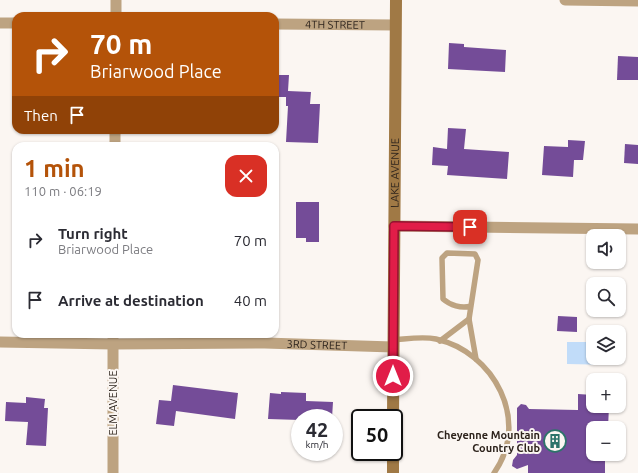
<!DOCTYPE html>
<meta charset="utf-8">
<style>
body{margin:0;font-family:Ubuntu,sans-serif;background:#f2f2f3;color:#2b2b33;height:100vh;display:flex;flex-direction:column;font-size:15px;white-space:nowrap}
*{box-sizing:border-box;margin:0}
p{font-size:13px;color:#7c7c81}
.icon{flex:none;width:22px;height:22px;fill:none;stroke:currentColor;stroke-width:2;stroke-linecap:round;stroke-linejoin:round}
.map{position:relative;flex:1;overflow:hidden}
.drawer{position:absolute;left:12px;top:142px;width:267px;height:196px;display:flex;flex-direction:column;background:#fff;border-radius:12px;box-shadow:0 1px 3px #0004}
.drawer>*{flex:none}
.top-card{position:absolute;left:12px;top:12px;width:267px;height:122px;border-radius:12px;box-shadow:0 1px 3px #0004;background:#b45309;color:#fff;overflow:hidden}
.controls{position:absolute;left:586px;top:229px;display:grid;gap:8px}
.controls a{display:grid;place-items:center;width:40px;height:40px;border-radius:8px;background:#fff;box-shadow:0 1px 3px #0004;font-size:20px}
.speed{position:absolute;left:291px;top:409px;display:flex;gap:8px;font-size:20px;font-weight:700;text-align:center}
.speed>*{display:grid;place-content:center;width:52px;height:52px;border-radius:50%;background:#fff;box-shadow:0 1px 3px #0004;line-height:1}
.speed small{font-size:10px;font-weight:400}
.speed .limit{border:2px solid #111;border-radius:6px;background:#fff;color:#111}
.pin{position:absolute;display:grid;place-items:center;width:34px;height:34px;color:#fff;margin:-17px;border-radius:8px;box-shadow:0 2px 6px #0006}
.me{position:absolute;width:44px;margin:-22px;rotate:0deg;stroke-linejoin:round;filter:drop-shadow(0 0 3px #0008)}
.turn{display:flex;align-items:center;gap:14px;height:84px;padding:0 12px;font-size:18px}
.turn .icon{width:52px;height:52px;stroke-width:2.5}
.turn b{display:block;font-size:28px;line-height:34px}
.then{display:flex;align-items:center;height:38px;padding:0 12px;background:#0003;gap:8px;font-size:15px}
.round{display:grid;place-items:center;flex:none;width:42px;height:42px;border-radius:12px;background:#f2f2f3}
.summary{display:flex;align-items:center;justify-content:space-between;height:68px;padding:0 12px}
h1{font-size:24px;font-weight:700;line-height:30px;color:#b45309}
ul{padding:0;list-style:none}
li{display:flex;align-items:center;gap:12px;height:60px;padding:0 12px}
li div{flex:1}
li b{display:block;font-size:15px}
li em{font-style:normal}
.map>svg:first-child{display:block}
.water{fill:#c1dcf9}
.building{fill:#744c98}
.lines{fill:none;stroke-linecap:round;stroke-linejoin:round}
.lane{stroke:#bda381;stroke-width:5.5}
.street{stroke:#bda381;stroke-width:11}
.secondary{stroke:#a07945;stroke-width:12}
.route-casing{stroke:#92132f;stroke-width:10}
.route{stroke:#e11d48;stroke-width:7}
.labels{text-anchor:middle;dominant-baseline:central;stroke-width:4;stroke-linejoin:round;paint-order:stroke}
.street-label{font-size:11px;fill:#2e241d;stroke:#fbf6f2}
.poi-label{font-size:11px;font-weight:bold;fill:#2e241d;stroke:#fbf6f2;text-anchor:end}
</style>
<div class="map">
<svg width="638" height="473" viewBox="0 0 638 473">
<rect width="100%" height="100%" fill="#fbf6f2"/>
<path class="water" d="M567 342H593V358H614V365L567 364Z"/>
<g class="building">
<path d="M449 43 464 44V47L506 50 505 72 448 69Z"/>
<path d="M618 56 638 57V80H617Z"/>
<path d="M275 75H289L288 91 311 92 310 104H320L318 143 286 142 288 106H286V97H275Z"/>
<path d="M448 128 466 129 464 149 509 152 507 179 447 175 448 166 432 165 433 147 447 149Z"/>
<path d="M568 140 585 141 583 160H574L573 177 542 175 544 146 568 147Z"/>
<path d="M625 144 638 145V164L624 163Z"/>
<path d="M296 202H319V242H306V238H296Z"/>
<path d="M558 316 577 317V332L557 331Z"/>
<path d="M173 385 238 393 235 419 176 411 174 426 156 424 159 400 171 401Z"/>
<path d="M281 392 306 393V401L333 402 332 418H300V420L268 419 270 393 281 394Z"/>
<path d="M578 394 593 395V406H609L608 428H593V454H605V473H528V465L517 469 512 466 513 460 517 455V408L521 404 526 405 529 409 578 410Z"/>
<path d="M26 397 45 399 44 408H48L46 446 26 445 28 422 5 421 6 402 26 403Z"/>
</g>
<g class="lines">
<g class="lane">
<path d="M471 306C461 309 450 305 443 299L442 258 447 253 475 254 478 260 469 319 476 359"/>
<path d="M393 340C407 339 422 336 436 339 494 352 531 421 494 473"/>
<path d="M440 341 469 319"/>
</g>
<g class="street">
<path d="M565 0 638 1"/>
<path d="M116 16V0"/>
<path d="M0 23H16"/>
<path id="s1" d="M275 24 395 25"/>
<path d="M115 146V130"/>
<path d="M394 226 638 229"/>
<path id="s2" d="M0 342 113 344 265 343 393 347"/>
<path d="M113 473V334"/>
</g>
<g class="secondary">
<path id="s3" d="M393 418 396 0"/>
<path d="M393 473V452"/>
</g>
</g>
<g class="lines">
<g class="route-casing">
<path id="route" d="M393 376 394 226 470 227"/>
</g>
<use href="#route" class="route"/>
</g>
<defs>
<g id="building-ring" transform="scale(1.15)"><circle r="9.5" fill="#fbf6f2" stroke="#2d736a" stroke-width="1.5"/><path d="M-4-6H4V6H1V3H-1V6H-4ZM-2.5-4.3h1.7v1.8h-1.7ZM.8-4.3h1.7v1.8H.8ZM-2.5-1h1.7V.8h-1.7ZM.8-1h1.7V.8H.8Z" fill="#2d736a"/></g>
</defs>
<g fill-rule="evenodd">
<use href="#building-ring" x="555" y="441"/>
</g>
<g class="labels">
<g class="street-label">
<text stroke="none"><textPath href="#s1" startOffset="60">4TH STREET</textPath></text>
<text stroke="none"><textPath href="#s3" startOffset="245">LAKE AVENUE</textPath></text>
<text stroke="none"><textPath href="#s2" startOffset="317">3RD STREET</textPath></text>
<text transform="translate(113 403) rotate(-90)">ELM AVENUE</text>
</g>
<g class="poi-label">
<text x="540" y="435">Cheyenne Mountain<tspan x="540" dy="13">Country Club</tspan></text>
</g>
</g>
</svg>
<div class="controls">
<a><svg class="icon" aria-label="sound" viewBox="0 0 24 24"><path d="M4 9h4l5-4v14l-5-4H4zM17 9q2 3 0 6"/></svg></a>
<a><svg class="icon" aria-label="search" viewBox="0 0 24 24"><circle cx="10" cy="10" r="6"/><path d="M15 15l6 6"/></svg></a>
<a><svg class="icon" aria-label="layers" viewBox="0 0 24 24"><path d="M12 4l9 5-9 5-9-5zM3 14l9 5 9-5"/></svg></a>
<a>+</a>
<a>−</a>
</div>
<div class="speed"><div>42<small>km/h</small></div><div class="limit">50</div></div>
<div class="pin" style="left:470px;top:227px;background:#d93025"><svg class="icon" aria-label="arrive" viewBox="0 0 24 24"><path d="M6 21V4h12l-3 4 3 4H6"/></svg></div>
<svg class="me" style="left:393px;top:376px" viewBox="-20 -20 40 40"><circle r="17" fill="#e11d48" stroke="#fff" stroke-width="3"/><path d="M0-11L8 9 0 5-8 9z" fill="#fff"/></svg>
<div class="top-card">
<div class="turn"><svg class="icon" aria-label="right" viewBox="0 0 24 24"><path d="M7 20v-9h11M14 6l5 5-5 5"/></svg><div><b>70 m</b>Briarwood Place</div></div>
<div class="then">Then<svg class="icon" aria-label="arrive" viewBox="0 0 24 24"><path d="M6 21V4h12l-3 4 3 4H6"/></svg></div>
</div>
<section class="drawer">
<div class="summary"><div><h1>1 min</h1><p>110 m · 06:19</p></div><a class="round" style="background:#d93025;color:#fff"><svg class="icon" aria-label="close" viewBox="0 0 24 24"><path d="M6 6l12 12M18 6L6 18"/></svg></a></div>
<ul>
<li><svg class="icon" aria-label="right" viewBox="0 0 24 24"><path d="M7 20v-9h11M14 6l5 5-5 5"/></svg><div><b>Turn right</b><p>Briarwood Place</p></div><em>70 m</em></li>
<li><svg class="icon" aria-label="arrive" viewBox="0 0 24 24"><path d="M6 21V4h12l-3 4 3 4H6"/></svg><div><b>Arrive at destination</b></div><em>40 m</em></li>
</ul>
</section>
</div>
